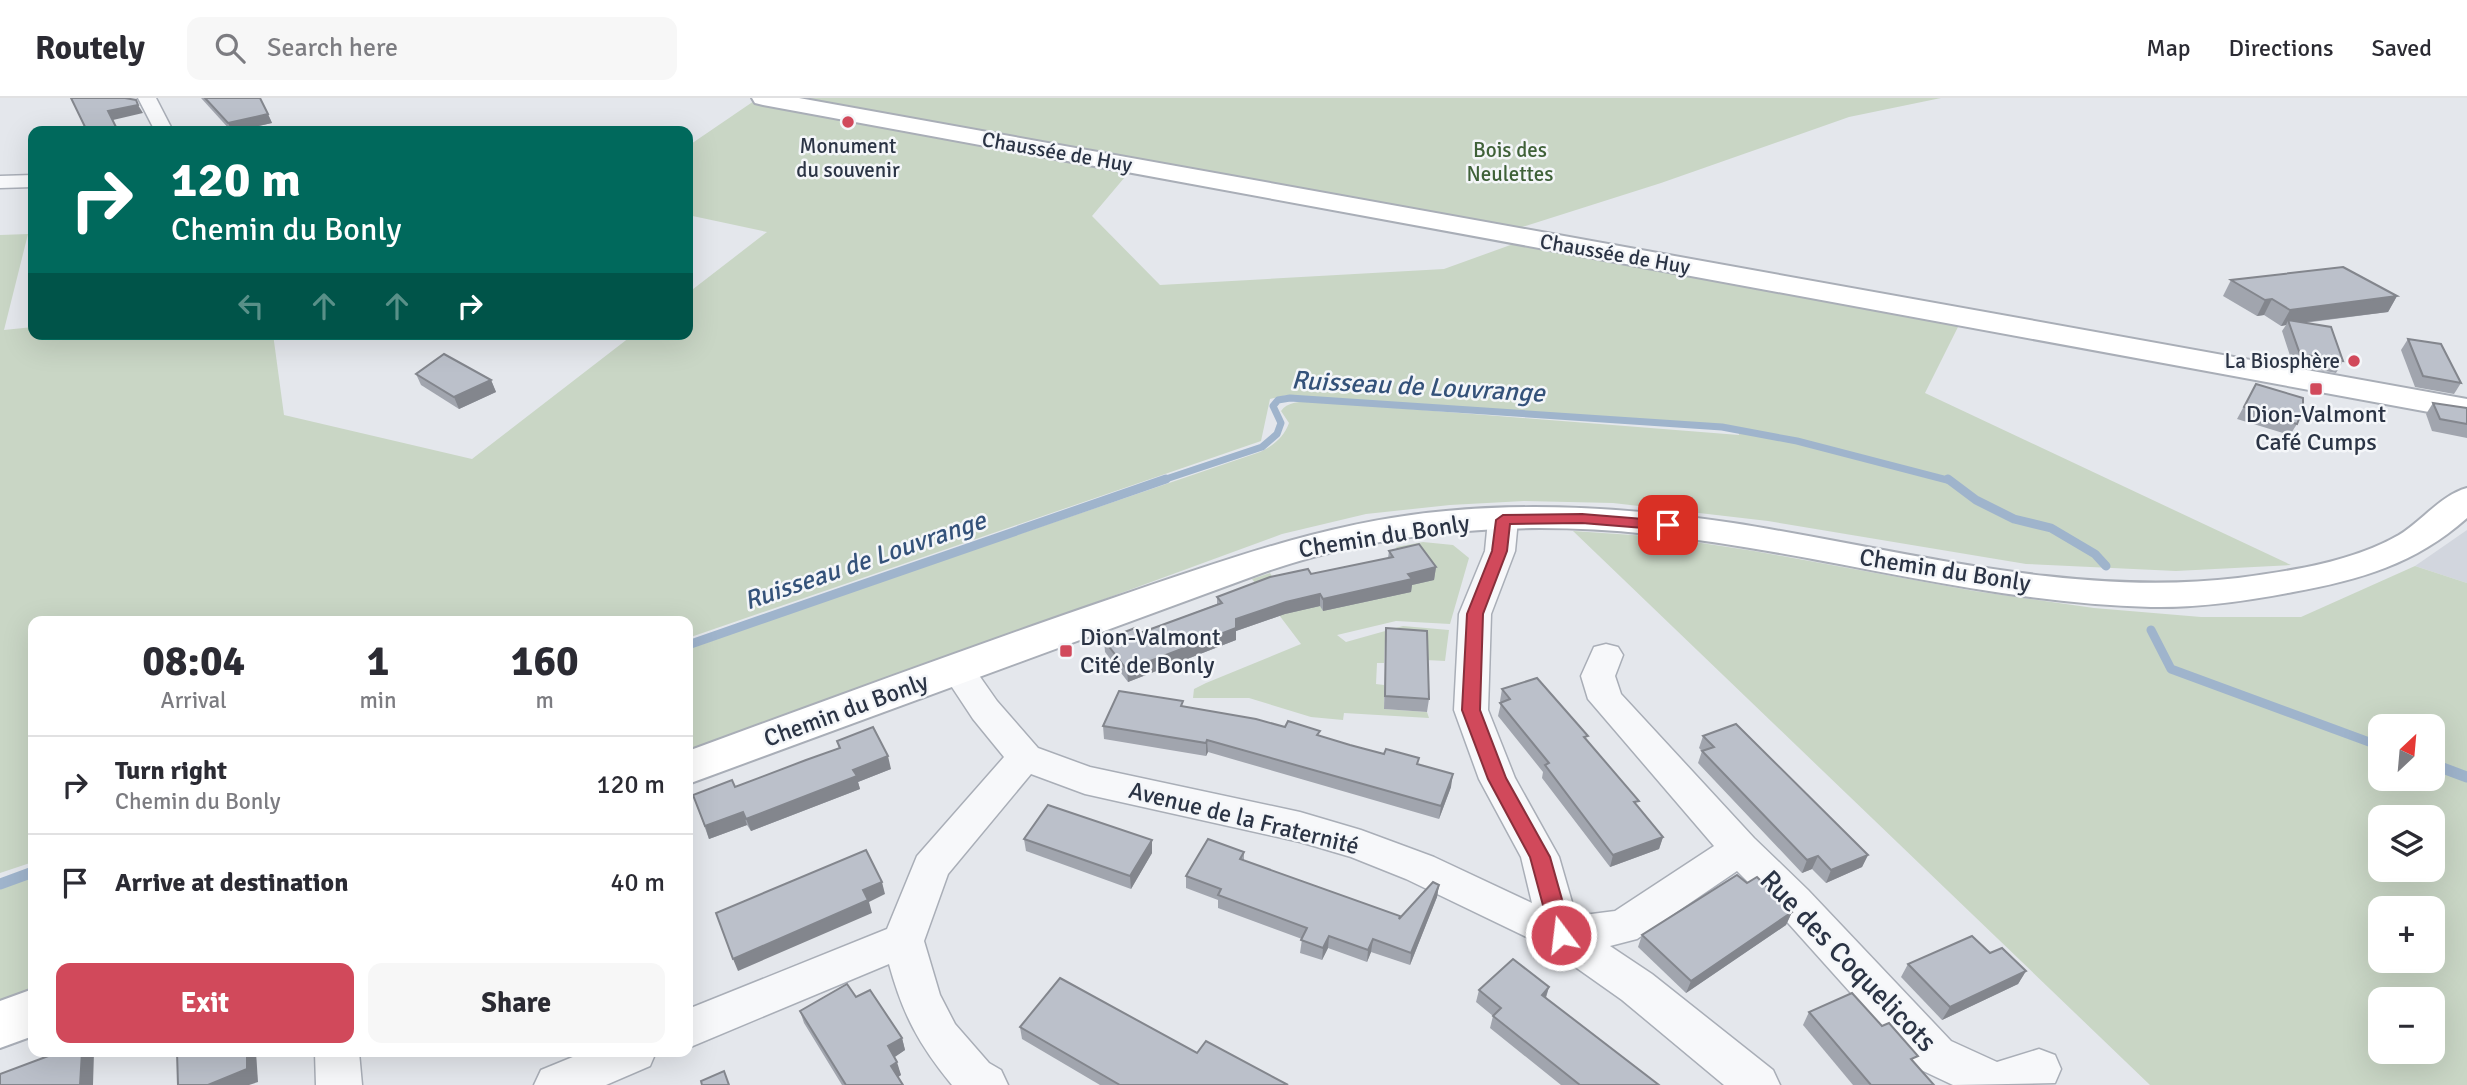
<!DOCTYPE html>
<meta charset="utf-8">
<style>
body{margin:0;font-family:Signika,sans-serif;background:#f7f7f7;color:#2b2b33;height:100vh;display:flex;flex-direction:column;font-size:26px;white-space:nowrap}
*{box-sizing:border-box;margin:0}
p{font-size:23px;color:#7c7c81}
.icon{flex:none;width:38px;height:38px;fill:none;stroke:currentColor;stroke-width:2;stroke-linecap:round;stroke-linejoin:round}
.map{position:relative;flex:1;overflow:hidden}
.drawer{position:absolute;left:28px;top:518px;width:665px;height:441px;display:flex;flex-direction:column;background:#fff;border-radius:14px;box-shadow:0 7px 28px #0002}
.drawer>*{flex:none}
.banner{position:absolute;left:28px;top:28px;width:665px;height:214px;border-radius:14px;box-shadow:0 7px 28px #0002;background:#00695c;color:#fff;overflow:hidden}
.needle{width:46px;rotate:26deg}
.controls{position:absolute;left:2368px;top:616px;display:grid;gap:14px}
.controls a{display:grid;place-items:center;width:77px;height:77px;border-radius:14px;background:#fff;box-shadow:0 7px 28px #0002;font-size:35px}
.pin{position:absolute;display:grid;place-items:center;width:60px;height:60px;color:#fff;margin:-30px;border-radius:14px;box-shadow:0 4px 10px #0006}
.me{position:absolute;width:77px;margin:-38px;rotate:345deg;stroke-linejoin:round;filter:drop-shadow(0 0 5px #0008)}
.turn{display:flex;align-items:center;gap:24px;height:147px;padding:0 28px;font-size:32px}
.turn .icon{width:91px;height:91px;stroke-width:2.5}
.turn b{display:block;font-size:49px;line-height:60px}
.lanes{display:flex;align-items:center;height:66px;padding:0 28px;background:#0003;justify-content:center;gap:35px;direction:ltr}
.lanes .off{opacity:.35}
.eta{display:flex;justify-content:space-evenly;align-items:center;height:119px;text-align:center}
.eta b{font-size:42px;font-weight:700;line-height:49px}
.button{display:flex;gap:14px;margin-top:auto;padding:14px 28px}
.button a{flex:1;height:80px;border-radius:14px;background:#d1495b;color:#fff;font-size:28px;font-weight:700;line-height:80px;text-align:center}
.button a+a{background:#f7f7f7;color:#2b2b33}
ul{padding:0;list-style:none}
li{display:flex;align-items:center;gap:21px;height:98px;padding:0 28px;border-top:2px solid #e1e1e2}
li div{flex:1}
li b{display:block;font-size:26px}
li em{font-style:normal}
header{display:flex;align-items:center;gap:42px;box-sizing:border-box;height:98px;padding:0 35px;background:#fff;border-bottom:2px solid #e1e1e2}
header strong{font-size:33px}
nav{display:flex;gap:38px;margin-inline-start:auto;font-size:24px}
.search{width:490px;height:63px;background:#f7f7f7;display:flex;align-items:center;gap:18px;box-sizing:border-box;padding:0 24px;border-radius:14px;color:#7c7c81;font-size:26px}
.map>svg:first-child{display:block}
.built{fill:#d2d6de}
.green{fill:#c9d6c5;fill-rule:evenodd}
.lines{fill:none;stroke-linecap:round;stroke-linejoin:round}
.stream-far2{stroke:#9fb4cc;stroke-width:7}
.stream-far1{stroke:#9fb4cc;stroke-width:9}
.stream{stroke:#9fb4cc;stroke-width:11}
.street-casing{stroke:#a9aeb7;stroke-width:3}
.secondary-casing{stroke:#a9aeb7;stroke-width:4}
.street{fill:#f7f8fa;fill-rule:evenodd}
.secondary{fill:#fff;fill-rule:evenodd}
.wall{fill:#a1a5ae}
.shaded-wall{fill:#83868d}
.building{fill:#bbc0ca;stroke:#83868d;stroke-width:2}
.route{fill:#d1495b;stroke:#882f3b;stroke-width:2}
.poi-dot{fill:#d1495b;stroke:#f4f6f9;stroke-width:2.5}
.labels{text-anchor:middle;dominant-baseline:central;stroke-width:5;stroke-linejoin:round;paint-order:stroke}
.far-poi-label{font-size:21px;fill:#2b3445;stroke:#f4f6f9}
.far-park-label{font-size:21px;fill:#3f6138;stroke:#f4f6f9}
.far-street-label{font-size:21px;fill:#2b3445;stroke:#f4f6f9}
.poi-label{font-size:24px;fill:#2b3445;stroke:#f4f6f9}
.street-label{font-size:24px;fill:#2b3445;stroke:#f4f6f9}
.water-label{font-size:26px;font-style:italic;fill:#34527a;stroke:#f4f6f9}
.near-street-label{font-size:28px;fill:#2b3445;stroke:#f4f6f9}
</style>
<header>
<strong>Routely</strong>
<div class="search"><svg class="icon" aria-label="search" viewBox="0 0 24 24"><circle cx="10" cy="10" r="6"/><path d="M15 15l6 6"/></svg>Search here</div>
<nav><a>Map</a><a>Directions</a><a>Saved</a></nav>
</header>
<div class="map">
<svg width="2467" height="987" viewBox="0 0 2467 987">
<rect width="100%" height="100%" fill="#e4e7ec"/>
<path class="built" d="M2467 432V485L2415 468Z"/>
<g class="green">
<path d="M793 0H1941L1849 19 1661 85 1516 131Z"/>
<path d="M754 3 1130 73 1092 118 1160 187 1444 171 1516 145 1959 227 1925 295 2291 467 2176 473 2026 466 1768 423 1613 405 1524 403 1450 407 1366 416 1282 436 688 654V549L1260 354C1273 348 1284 339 1289 325L1281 313C1287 304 1299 304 1309 303L1739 337 1738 331 1721 328 1287 297 1270 301 1261 343 688 540V523H33V764L0 775V137L28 136 4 232 33 229V236H273L284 317 472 361 634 236H688V195L767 134 688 117V48Z"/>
<path d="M1573 433 1662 439 1754 453 1974 493 2094 510 2201 519H2301L2415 468 2467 485V987H2150ZM2380 628H2432V681H2380ZM2380 719H2432V772H2380ZM2380 810H2432V863H2380ZM2380 901H2432V954H2380Z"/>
<path d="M1423 444 1453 447 1469 460 1450 526 1396 523 1337 537 1346 544 1403 528 1449 532 1445 563 1426 562 1385 543 1384 565H1377L1376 586 1384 587V611L1427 614 1429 620 1344 615 1343 622 1311 619 1249 600H1193L1194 591 1206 585 1301 546 1252 481 1270 475 1279 490 1404 461 1396 449Z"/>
<path d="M33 778V893L0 905V789Z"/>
</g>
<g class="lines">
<path class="stream-far2" d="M1160 383 1262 349 1277 336 1281 325 1273 308 1278 302 1290 300 1722 329 1797 343 1951 383"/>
<g class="stream-far1">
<path d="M1948 381 1976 402 2014 421 2051 430 2095 456 2106 468"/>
<path d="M2151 532 2171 571 2380 648"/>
<path d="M688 547 1166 381"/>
</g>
<g class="stream">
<path d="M2432 666 2467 679"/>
<path d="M0 786 33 774"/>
</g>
<g class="street-casing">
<g id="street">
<path d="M138 0H156L173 33H155Z"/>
<path d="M33 77V89L0 90V78Z"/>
<path d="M1503 413 1513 416 1518 422 1515 453 1491 516 1488 612 1515 680 1559 759 1576 818 1615 813 1714 748 1588 601 1581 578 1594 549 1606 546 1618 549 1623 557 1615 578 1621 596 1754 740 1808 792 1951 943 1997 964 2039 951 2055 957 2061 971 2055 985 1953 987 1919 971 1780 816 1737 773 1637 841 1610 848 1652 876 1773 972 1780 987H1724L1622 902 1547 849 1406 781 1351 759 1300 744 1085 696 1031 676 948 776 924 843 940 897 955 926 989 965 1001 972 1008 987H952C919 947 903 917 889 866L688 950V911L887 831 917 758 1004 659 973 621 940 571 945 563 957 559 969 563 997 603 1038 650 1090 669 1300 714 1361 732 1434 759 1532 805 1521 759 1479 681 1454 612 1459 516 1485 453 1488 422 1493 416Z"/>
<path d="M315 954H359L362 987H316Z"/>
<path d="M585 954H656L650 968 606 987H534L541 972Z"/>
</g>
</g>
<g class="secondary-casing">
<g id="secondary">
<path d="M752 0H799L2467 301V321L763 7 755 5Z"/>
<path d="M2467 390V420C2415 466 2360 482 2293 494 2246 503 2199 510 2151 509 1981 505 1817 453 1648 436 1519 422 1385 432 1262 475L688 686V653C830 601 972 548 1116 499 1225 462 1331 423 1446 413 1542 404 1638 411 1733 425 1899 451 2069 500 2238 480 2291 473 2352 464 2399 437 2422 423 2441 397 2467 390Z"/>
<path d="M33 891V938L0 950V903Z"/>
</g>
</g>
<use href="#street" class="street"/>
<use href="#secondary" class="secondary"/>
</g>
<g class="wall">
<path d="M201 0H260L272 25 236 33H231Z"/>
<path d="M2231 182 2397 198 2388 214 2304 225 2343 263 2336 275 2293 267 2282 233 2286 227 2281 228 2264 217 2257 218 2223 198Z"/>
<path d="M2408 241 2461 285 2454 296 2415 289 2401 252Z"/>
<path d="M416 276 491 282 496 294 459 311 421 287Z"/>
<path d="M2256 286 2297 326 2290 337 2237 321Z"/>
<path d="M2433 305 2467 310V340L2432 333 2426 316Z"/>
<path d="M1389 453 1436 469 1434 482 1412 487 1411 494 1323 513 1320 508 1285 516 1236 533V542L1128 584 1105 554 1104 542 1140 535 1217 506V499L1311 476 1388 460Z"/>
<path d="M1386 530 1429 601 1427 614 1384 611Z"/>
<path d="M1502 591 1587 642 1637 708 1663 739 1659 751 1610 769 1542 680 1543 674 1498 618 1501 605 1500 603Z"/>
<path d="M1183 608 1319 638 1418 666 1451 689 1439 721 1208 654 1206 658 1104 641 1103 628Z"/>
<path d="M1703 638 1868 757 1862 769 1826 785 1812 771 1802 775 1698 665 1702 653 1699 650Z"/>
<path d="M837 643 891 671 858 684 860 691 751 733 747 727 709 741 693 697 735 689 839 650Z"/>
<path d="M1024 741 1152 755 1131 791 1026 753Z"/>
<path d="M1244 754V763L1400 820 1439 787 1437 799 1410 867 1371 854 1367 864 1328 850 1322 862 1300 855 1302 841 1218 810V802L1186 790V778Z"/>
<path d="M1747 785 1792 814 1786 827 1686 895 1638 849 1642 837Z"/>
<path d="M1990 855 2026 873 2018 886 1942 922 1901 879 1908 866Z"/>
<path d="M1549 889 1546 900 1659 987H1561L1490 930 1493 918 1476 904 1479 892Z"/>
<path d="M856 899 902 940 905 952 894 959 901 977 898 979 903 987H842L804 925 800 913Z"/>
<path d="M1809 914 1882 928 1934 987H1853L1803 927Z"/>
<path d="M1020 929 1197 955 1288 987H1100L1022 941Z"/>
</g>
<g class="shaded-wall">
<path d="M138 7 143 15 113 22 108 13Z"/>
<path d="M268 16 272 25 236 33H232L228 25Z"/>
<path d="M2397 198 2388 214 2290 226 2288 222 2286 227 2281 228 2290 212Z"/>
<path d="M2272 201 2264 217 2257 218 2265 202Z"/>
<path d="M491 282 496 294 459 311 454 299Z"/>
<path d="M1436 469 1434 482 1412 487 1411 494 1323 513V501L1408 476Z"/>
<path d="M1320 496V508L1285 516 1236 533V542L1128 584 1127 572 1236 521 1286 504Z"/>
<path d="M1207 642 1208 654 1206 658V645Z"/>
<path d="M888 658 891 671 858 684 860 691 751 733 746 721 853 672Z"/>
<path d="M1453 676 1451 689 1439 721 1441 708Z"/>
<path d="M743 714 747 727 709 741 705 728Z"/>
<path d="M1663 739 1659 751 1610 769 1613 757Z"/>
<path d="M1152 742V755L1131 791 1130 778Z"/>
<path d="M1868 757 1862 769 1826 785 1831 772Z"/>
<path d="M1818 758 1812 771 1802 775 1807 762Z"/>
<path d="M882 784 885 796 869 804 872 815 738 873 733 861 863 792Z"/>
<path d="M1439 787 1437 799 1410 867 1411 855Z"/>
<path d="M1792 814 1786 827 1686 895 1691 883Z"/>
<path d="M1329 838 1328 850 1322 862 1323 850Z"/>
<path d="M1373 841 1371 854 1367 864 1368 852Z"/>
<path d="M2026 873 2018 886 1942 922 1950 909Z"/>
<path d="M1549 889 1545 901 1542 897Z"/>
<path d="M902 940 905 952 892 961 888 948Z"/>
<path d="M82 954H94L93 987H80Z"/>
<path d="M247 954H256L258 984 249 987H208Z"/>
<path d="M897 964 901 977 895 981 891 968Z"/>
</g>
<g class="building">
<path d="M71 0H125L136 2 138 7 108 13 118 33H87Z"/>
<path d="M205 0H260L268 16 228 25Z"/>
<path d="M2343 169 2397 198 2290 212 2272 201 2265 202 2231 182Z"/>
<path d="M2288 222 2331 229 2343 263 2300 256Z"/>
<path d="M2408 241 2441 246 2461 285 2423 278Z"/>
<path d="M444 256 491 282 454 299 416 276Z"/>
<path d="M2256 286 2303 300V311L2297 326 2244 309Z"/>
<path d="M2433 305 2467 310V326L2440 321Z"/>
<path d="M1419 446 1436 469 1408 476 1412 481 1323 501 1320 496 1286 504 1236 521V530L1127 572 1104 542 1135 530 1140 535 1222 505 1217 499 1270 479 1308 471 1311 476 1393 459 1389 453Z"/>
<path d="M1386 530 1427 533 1429 601 1385 598Z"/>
<path d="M1537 580 1588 638 1584 639 1639 703 1634 704 1663 739 1613 757 1545 667 1549 665 1500 605 1510 601 1502 591Z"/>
<path d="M1119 593 1183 603 1181 608 1256 621 1285 629 1288 623 1320 633 1317 637 1350 647 1384 656 1386 651 1419 660 1417 666 1453 676 1441 708 1207 642 1206 645 1103 628Z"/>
<path d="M1736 626 1868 757 1831 772 1818 758 1807 762 1702 653 1714 649 1703 638Z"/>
<path d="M873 629 888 658 853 672 857 678 746 721 743 714 705 728 693 697 732 682 735 689 806 662 840 650 837 643Z"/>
<path d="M1048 707 1152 742 1130 778 1024 741Z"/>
<path d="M1208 741 1244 754 1240 761 1400 818 1399 821 1433 784 1439 787 1411 855 1373 841 1368 852 1329 838 1323 850 1301 842 1307 830 1218 797 1221 791 1186 778Z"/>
<path d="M866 752 882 784 863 792 868 802 733 861 716 815Z"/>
<path d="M1737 777 1747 785 1757 779 1792 814 1691 883 1642 837Z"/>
<path d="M1972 838 1990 855 2002 850 2026 873 1950 909 1908 866Z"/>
<path d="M1513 861 1549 889 1542 897 1659 987H1580L1493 918 1501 910 1479 892Z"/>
<path d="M1060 880 1197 955 1206 943 1288 987H1120L1020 929Z"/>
<path d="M847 886 856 899 870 892 902 940 888 948 897 964 891 968 903 987H846L800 913Z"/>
<path d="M1852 895 1882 928 1889 925 1918 958 1911 961 1934 987H1871L1809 914Z"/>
<path d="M51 954H82L80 987H0V976L51 957Z"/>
<path d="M177 954H247V971L208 987H178Z"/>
<path d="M724 973 729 987H702L701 983Z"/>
</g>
<path class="route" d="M1582 416 1668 423 1676 427 1668 432 1582 425 1510 426 1507 453 1483 516 1480 612 1506 680 1550 759 1572 837 1569 843 1561 846 1554 843 1551 837 1530 759 1488 681 1462 612 1467 516 1492 453 1496 422 1503 417Z"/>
<g class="poi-dot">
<circle cx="848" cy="24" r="7"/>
<circle cx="2354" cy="263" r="7"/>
<rect x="2309" y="284" width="14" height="14" rx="3.5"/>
<rect x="1059" y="546" width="14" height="14" rx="3.5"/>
</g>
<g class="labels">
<g class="far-poi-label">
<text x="848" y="48">Monument<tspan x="848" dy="24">du souvenir</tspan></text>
<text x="2340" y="263" text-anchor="end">La Biosphère</text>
</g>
<g class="far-park-label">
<text x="1510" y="52">Bois des<tspan x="1510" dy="24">Neulettes</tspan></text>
</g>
<g class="far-street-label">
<text transform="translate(1057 54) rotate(10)">Chaussée de Huy</text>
<text transform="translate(1615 156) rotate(10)">Chaussée de Huy</text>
</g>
<g class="poi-label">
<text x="2316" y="316">Dion-Valmont<tspan x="2316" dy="28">Café Cumps</tspan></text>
<text x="1080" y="539" text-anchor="start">Dion-Valmont<tspan x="1080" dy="28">Cité de Bonly</tspan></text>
</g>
<g class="street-label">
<text transform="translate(1384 438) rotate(-9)">Chemin du Bonly</text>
<text transform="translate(1945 472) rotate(9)">Chemin du Bonly</text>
<text transform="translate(846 612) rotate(-20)">Chemin du Bonly</text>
<text transform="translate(1244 720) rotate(14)">Avenue de la Fraternité</text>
</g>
<g class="water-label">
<text transform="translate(1418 289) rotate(3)">Ruisseau de Louvrange</text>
<text transform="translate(865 463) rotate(-19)">Ruisseau de Louvrange</text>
</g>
<g class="near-street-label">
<text transform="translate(1848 863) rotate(46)">Rue des Coquelicots</text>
</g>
</g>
</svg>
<div class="controls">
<a><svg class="needle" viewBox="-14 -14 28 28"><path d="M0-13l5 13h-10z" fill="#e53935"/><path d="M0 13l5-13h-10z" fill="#7c7c81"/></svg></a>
<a><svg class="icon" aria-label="layers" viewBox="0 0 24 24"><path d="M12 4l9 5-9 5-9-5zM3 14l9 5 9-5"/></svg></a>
<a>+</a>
<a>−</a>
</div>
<div class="pin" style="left:1668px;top:427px;background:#d93025"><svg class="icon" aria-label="arrive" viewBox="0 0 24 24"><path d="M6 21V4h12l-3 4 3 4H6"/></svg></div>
<svg class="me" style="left:1561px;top:837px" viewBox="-20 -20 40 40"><circle r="17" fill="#d1495b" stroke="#fff" stroke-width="3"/><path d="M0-11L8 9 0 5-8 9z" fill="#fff"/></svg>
<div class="banner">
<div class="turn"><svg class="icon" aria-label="right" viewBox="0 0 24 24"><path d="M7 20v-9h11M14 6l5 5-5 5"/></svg><div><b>120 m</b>Chemin du Bonly</div></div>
<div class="lanes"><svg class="icon off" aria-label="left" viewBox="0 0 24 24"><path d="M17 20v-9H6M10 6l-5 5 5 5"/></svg><svg class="icon off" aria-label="ahead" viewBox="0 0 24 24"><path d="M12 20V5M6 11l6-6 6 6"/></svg><svg class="icon off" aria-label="ahead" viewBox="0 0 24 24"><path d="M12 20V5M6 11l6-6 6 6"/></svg><svg class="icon" aria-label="right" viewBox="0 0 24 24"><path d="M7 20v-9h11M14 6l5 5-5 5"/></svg></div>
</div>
<section class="drawer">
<div class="eta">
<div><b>08:04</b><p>Arrival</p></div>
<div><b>1</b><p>min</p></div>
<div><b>160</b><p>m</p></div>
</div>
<ul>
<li><svg class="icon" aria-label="right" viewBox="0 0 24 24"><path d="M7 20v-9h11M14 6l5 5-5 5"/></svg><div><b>Turn right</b><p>Chemin du Bonly</p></div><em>120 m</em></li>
<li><svg class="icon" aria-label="arrive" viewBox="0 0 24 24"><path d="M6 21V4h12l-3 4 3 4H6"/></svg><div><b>Arrive at destination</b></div><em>40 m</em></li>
</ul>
<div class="button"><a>Exit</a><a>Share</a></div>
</section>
</div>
